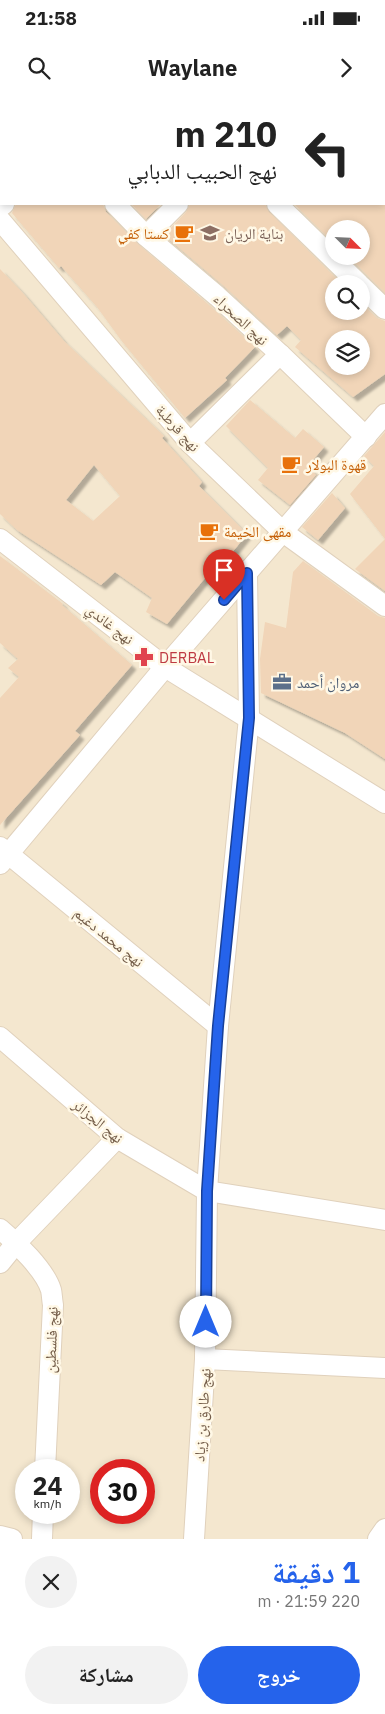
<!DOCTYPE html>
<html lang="ar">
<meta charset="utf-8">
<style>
body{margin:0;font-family:"IBM Plex Sans","Noto Naskh Arabic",sans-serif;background:#f2f2f2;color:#222;direction:rtl;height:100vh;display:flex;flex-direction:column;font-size:19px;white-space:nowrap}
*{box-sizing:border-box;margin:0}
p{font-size:16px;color:#767676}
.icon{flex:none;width:28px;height:28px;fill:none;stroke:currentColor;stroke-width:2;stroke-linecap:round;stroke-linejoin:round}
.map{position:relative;height:1439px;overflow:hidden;direction:ltr}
.sheet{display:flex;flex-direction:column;background:#fff;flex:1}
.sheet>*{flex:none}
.hud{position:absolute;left:0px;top:0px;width:385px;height:105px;box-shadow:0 2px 8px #0003;direction:rtl;background:#fff;color:#222;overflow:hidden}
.needle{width:32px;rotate:114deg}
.buttons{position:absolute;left:325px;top:120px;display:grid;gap:10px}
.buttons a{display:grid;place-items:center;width:45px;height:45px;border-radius:50%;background:#fff;box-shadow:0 2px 8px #0003;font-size:25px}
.speed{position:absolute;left:15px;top:1359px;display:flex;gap:10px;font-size:25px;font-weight:700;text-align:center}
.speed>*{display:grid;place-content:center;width:65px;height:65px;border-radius:50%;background:#fff;box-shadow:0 2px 8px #0003;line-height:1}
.speed small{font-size:12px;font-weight:400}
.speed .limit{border:8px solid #d22;background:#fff;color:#111}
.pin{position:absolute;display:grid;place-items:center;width:42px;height:42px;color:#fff;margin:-51px -21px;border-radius:50% 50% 50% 0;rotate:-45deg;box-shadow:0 0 5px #0007}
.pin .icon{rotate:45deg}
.me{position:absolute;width:55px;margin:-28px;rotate:0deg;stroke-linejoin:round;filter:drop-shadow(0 0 4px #0008)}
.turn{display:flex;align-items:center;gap:18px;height:105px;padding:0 25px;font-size:22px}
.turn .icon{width:65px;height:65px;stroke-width:2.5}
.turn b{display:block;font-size:35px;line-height:42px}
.round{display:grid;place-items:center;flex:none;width:52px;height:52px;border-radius:26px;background:#f2f2f2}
.summary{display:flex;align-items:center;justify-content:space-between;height:85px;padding:0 25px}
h1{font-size:30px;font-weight:700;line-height:38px;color:#2563eb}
.action{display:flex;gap:10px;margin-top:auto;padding:10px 25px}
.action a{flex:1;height:58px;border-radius:30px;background:#2563eb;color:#fff;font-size:20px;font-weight:700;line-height:58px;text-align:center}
.action a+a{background:#f2f2f2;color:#222}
.status{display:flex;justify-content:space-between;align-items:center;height:35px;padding:0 25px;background:#fff;direction:ltr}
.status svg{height:14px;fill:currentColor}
header{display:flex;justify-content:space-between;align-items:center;height:65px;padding:0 25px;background:#fff;font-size:22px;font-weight:700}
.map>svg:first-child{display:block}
.residential{fill:#f4e7cf;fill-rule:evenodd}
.building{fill:#f1d5b8;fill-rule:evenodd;filter:url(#shadow)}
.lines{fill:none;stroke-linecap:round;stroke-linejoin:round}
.minor-casing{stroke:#e0d1bc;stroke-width:22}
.minor{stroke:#fff;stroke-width:20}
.route-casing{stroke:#184099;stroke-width:12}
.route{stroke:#2563eb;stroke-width:9}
.labels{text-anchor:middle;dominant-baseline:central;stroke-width:5;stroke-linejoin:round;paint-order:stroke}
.food-label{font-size:15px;fill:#c56008;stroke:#fff8e6;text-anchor:start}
.education-label{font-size:15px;fill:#785e54;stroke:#fff8e6;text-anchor:start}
.street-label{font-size:15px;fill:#735c48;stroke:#fff8e6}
.health-label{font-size:15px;fill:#be3a42;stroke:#fff8e6;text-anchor:start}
.service-label{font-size:15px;fill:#4e5e75;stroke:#fff8e6;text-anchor:start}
</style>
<div class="status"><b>21:58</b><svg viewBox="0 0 49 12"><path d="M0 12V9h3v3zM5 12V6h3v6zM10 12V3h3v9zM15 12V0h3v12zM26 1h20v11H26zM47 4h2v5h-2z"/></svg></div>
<header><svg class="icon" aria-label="forward" viewBox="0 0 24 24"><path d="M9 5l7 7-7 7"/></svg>Waylane<svg class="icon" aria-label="search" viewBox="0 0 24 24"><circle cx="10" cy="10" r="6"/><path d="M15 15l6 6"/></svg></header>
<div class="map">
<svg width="385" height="1439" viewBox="0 0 385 1439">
<defs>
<filter id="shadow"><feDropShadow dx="4.5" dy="4.5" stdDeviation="1" flood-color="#0004"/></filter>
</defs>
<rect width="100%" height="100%" fill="#fcf4e0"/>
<path class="residential" d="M0 0H385V1439H0ZM1 1H384V104H1ZM334 129H361V156H334ZM334 184H361V211H334ZM334 239H361V266H334ZM26 1370H69V1412H26ZM101 1370H144V1412H101Z"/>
<g class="building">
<path d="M16 104H103L106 112 138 144 209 205 255 247 225 278 227 280 185 318 121 240 97 207 61 166 59 168 12 113Z"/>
<path d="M131 104H161L146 119Z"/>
<path d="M190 104H265L269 112 342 184H334V211H361V203L377 218 385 221V274L353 297 295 247 301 240 287 226 277 235 225 187 164 135 186 112ZM334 239H361V266H334Z"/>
<path d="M294 104H385V193L348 156H361V129H334V143Z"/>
<path d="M0 169 22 192 64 241 164 336 162 338 202 382 199 386 247 434 214 475 210 472 167 524 146 512 152 498 115 472 101 485 17 430 0 414ZM94 365 120 396 93 421 66 400Z"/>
<path d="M250 300 295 338 303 329 324 347 308 366 316 375 290 405 258 380 268 368 226 326Z"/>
<path d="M385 332V491L355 469 385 439 350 394 374 366 364 356Z"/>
<path d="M332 393 345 408 318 440 302 427Z"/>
<path d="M0 456 63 504 62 505 132 565 75 631 80 635 0 725V598L19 577 8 568 18 559 0 543Z"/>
<path d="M303 461 378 516 385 518V659L345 633 261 593 260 559 265 522 286 528 293 472Z"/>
</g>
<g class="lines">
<g class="minor-casing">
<g id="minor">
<path d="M10 0 11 1"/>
<path d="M165 0 166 1"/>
<path d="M314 0 316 1"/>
<path d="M384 72 385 73"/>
<path d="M115 104 146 136 217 196 280 254 366 337"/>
<path d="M277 104 359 184"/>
<path d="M0 107 4 104"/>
<path d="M0 120 190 343 283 432 385 506"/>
<path d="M146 136 178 104"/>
<path d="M361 186 385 209"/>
<path d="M190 343 280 254"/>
<path d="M0 439 165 567 385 703"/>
<path d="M0 747 218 926"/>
<path d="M0 764 165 567 385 314"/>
<path d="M0 937 117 1038 207 1091 385 1120"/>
<path d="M0 1129C16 1142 45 1170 51 1190 52 1194 52 1200 53 1205L45 1370"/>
<path d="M0 1163 17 1142 117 1038"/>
<path d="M205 1259 385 1268"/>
<path d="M0 1436 12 1439"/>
<path d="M42 1439 43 1412"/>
<path d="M194 1439 205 1259 207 1091 218 926 249 618 247 473"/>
<path d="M378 1439 385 1429"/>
</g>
</g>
<use href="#minor" class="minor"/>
</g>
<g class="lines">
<g class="route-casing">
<path id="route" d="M206 1222 207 1091 218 926 249 618 247 473 224 500"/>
</g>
<use href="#route" class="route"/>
</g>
<defs>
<g id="cafe-bare" transform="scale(1.5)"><path d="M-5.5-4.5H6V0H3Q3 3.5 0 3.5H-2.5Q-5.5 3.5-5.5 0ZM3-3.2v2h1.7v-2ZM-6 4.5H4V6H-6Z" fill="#e8710a" stroke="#fff8e6" stroke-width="2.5" paint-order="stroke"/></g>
<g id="university-bare" transform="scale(1.5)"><path d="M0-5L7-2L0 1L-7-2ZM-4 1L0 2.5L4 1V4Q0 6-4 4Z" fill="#8d6e63" stroke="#fff8e6" stroke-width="2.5" paint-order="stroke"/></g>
<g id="pharmacy-bare" transform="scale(1.5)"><path d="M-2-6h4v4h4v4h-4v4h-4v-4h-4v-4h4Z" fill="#e0444e" stroke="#fff8e6" stroke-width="2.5" paint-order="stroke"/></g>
<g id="office-bare" transform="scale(1.5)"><path d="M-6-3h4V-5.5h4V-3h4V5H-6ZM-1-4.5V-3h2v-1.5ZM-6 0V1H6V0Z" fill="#5c6f8a" stroke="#fff8e6" stroke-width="2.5" paint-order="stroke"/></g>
</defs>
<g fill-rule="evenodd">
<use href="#cafe-bare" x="184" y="133"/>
<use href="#university-bare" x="210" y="133"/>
<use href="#cafe-bare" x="291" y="364"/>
<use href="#cafe-bare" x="209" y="431"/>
<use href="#pharmacy-bare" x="144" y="557"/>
<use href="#office-bare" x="282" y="582"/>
</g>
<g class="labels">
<g class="food-label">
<text x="169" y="133" text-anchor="end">كستا كفي</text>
<text x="306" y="364">قهوة البولار</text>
<text x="224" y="431">مقهى الخيمة</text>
</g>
<g class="education-label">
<text x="225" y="133">بناية الريان</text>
</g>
<g class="street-label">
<text transform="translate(241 219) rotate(43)">نهج الصحراء</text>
<text transform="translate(178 328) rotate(48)">نهج قرطبة</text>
<text transform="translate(110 524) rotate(38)">نهج غاندي</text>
<text transform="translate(109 837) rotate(39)">نهج محمد دغيم</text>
<text transform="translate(98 1021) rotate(39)">نهج الجزائر</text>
<text transform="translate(51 1240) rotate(-88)">نهج فلسطين</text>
<text transform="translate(202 1315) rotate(-86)">نهج طارق بن زياد</text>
</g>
<g class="health-label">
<text x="159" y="557">DERBAL</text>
</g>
<g class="service-label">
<text x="297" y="582">مروان أحمد</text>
</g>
</g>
</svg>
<div class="buttons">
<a><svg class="needle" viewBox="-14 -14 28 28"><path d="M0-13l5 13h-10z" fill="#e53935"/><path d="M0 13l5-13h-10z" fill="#767676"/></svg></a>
<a><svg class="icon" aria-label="search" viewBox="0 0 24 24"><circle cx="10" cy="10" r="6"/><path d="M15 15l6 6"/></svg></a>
<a><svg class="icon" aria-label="layers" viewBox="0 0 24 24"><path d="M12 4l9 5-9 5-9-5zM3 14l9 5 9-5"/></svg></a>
</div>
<div class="speed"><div>24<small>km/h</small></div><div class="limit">30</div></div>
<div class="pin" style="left:224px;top:500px;background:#d93025"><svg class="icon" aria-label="arrive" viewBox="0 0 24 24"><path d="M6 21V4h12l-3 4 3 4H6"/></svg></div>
<svg class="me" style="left:206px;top:1222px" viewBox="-20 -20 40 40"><circle r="19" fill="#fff"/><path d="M0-13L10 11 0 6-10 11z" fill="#2563eb"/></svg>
<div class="hud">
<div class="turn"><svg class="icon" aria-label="left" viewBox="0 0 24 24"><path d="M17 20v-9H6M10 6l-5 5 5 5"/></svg><div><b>210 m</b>نهج الحبيب الدبابي</div></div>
</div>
</div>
<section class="sheet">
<div class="summary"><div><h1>1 دقيقة</h1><p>220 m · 21:59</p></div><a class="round"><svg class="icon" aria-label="close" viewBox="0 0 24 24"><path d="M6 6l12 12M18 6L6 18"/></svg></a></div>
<div class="action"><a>خروج</a><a>مشاركة</a></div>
</section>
